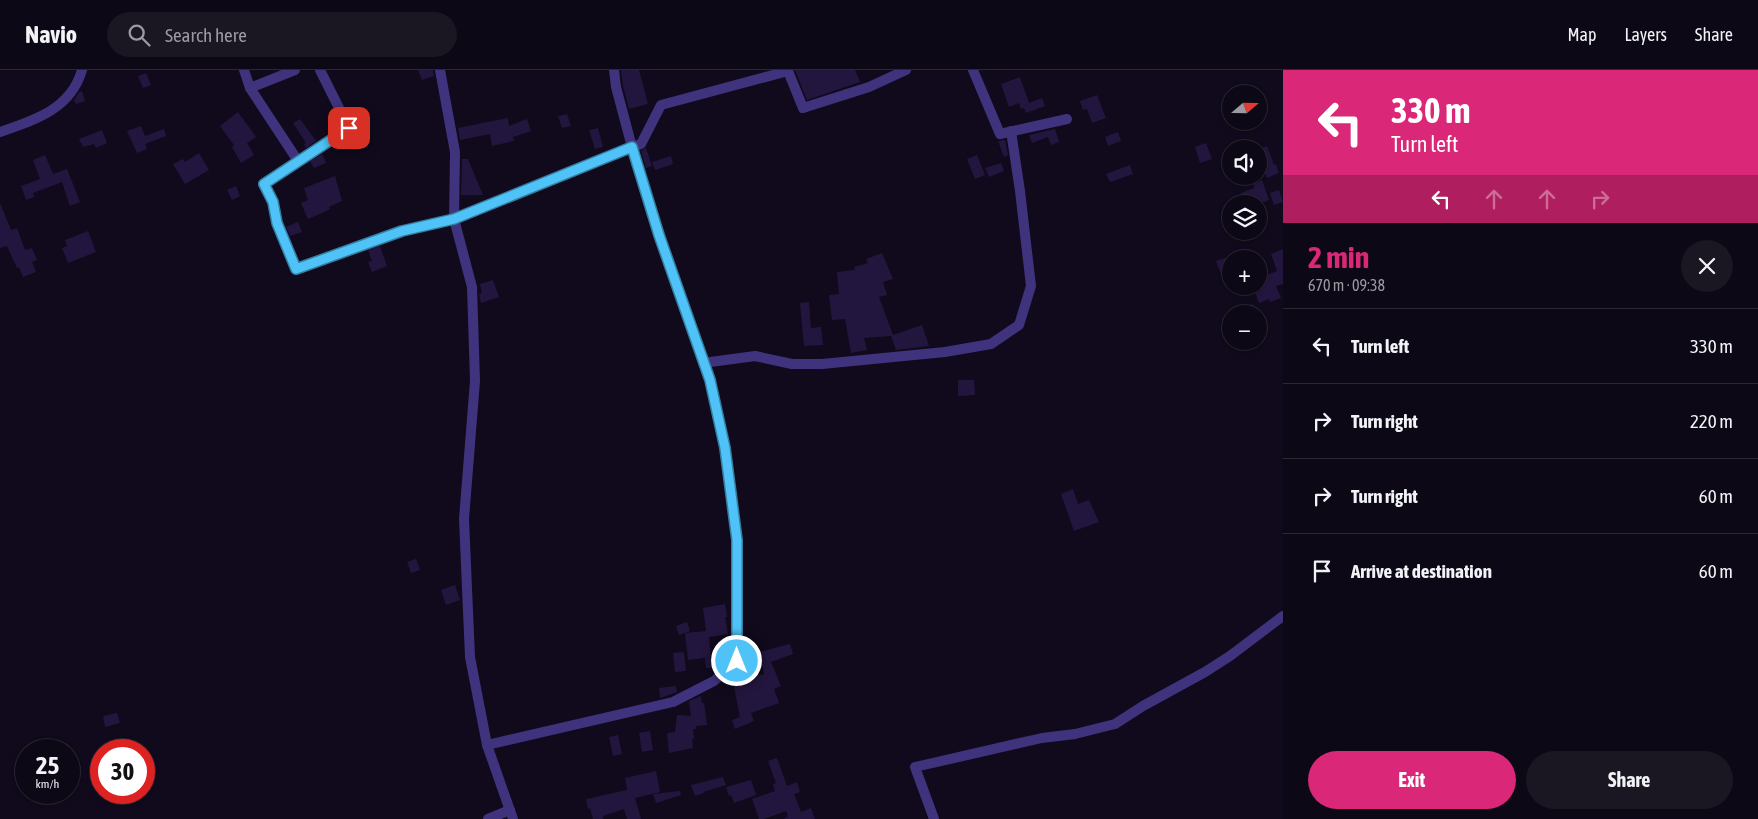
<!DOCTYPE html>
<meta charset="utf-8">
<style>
body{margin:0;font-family:"Asap Condensed",sans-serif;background:#1a1622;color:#f1f3f6;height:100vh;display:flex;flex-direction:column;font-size:19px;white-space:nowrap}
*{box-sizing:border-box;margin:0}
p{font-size:16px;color:#9a9aa0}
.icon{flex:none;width:28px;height:28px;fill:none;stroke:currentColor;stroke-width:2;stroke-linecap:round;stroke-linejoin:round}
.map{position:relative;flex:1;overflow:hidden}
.drawer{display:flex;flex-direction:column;background:#0c0815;width:475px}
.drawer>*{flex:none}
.guide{background:#db2777;color:#fff;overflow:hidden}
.needle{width:32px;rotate:70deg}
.tools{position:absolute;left:1222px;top:15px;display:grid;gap:10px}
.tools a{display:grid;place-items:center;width:45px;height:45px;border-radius:50%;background:#0c0815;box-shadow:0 1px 4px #0004,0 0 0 1px #2c2934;font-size:25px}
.speed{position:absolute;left:15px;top:669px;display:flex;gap:10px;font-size:25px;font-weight:700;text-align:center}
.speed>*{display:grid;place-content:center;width:65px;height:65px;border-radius:50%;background:#0c0815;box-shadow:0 1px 4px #0004,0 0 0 1px #2c2934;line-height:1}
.speed small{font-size:12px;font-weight:400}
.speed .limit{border:8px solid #d22;background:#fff;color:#111}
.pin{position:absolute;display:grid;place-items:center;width:42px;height:42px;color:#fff;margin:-21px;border-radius:10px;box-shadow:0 2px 8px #0006}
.me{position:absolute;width:55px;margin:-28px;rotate:0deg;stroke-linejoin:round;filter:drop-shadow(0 0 4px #0008)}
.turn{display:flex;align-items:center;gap:18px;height:105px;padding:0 25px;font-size:22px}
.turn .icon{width:65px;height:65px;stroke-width:2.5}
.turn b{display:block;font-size:35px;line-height:42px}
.lanes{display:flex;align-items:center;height:48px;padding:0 25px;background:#0003;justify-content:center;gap:25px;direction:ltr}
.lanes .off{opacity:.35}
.round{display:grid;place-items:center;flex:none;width:52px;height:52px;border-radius:26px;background:#1a1622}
.head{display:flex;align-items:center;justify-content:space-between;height:85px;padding:0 25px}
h1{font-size:30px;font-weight:700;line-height:38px;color:#db2777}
.button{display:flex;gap:10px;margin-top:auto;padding:10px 25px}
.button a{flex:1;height:58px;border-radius:30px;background:#db2777;color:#fff;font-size:20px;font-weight:700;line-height:58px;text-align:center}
.button a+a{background:#1a1622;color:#f1f3f6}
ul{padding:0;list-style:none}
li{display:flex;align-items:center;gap:15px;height:75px;padding:0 25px;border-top:1px solid #2c2934}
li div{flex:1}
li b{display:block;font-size:19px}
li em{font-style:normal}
header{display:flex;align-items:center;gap:30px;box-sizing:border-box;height:70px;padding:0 25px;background:#0c0815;border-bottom:1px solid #2c2934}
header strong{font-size:24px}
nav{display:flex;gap:28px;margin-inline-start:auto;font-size:18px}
.search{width:350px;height:45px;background:#1a1622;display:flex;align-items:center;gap:12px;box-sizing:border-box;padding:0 18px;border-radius:28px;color:#9a9aa0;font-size:19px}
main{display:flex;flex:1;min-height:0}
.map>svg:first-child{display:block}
.building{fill:#23163e}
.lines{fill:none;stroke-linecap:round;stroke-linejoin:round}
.minor{stroke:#3f337d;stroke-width:10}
.route-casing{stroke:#337fa1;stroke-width:12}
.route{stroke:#4fc3f7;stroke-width:9}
</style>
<header>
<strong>Navio</strong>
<div class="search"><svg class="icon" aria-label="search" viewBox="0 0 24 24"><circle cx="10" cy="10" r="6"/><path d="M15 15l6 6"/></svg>Search here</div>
<nav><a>Map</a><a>Layers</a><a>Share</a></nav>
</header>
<main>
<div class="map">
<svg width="1283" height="749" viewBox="0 0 1283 749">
<rect width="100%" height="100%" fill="#100a1c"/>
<g class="building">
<path d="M418 0H433L434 6 422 10Z"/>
<path d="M621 0H639L648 34 629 39 623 16Z"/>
<path d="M795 0H855L860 12 807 30Z"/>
<path d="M146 3 151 15 143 18 138 6Z"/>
<path d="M1020 7 1029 33 1042 28 1045 36 1026 43 1024 38 1021 39 1019 33 1009 37 1001 14Z"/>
<path d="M82 21 85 31 76 34 74 30 79 22Z"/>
<path d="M1097 25 1106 48 1092 53 1087 39 1083 40 1080 31Z"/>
<path d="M238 42 256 67 247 73 254 85 241 93 232 77 234 75 220 56Z"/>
<path d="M567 44 571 56 562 58 558 46Z"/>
<path d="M508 48 509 56 527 49 531 61 513 67 514 71 492 76 490 64 460 70 458 58Z"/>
<path d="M300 49 316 71 306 78 304 74 306 73 293 53Z"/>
<path d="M141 56 145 66 164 59 166 66 145 74 147 79 137 83 127 61Z"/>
<path d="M598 58 603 77 595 79 589 60Z"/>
<path d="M1055 59 1059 72 1051 75 1048 67 1032 73 1029 65Z"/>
<path d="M102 60 107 73 96 78 94 74 83 77 79 69Z"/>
<path d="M1118 62 1121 71 1108 76 1105 67Z"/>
<path d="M998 71 1005 70 1008 85 1004 87Z"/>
<path d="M1206 73 1212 89 1200 93 1195 77Z"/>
<path d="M1267 76 1274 95 1276 94 1279 103 1267 108 1261 93 1259 94V79Z"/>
<path d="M646 78 652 96 646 98 641 81Z"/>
<path d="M199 83 209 100 185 114 173 94 183 89 185 92Z"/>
<path d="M322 84 326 93 314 98 310 91Z"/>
<path d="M45 85 53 104 67 99 80 132 70 136 62 112 33 123 34 127 26 130 21 116 40 109 33 90Z"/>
<path d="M977 85 985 105 975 109 967 89Z"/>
<path d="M671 86 673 94 655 100 652 92Z"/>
<path d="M462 89H468L483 125H461Z"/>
<path d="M1001 93 1004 101 989 107 985 98Z"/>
<path d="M1130 95 1133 104 1110 112 1106 104Z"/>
<path d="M335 106 342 131 329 137 330 139 322 143 308 149 301 133 308 130 304 118Z"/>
<path d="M1262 110 1269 130 1258 134H1245L1241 123 1254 118 1253 114Z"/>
<path d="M236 116 240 126 232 130 227 120Z"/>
<path d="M1279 120 1283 132 1274 135 1270 123Z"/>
<path d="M0 133 11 160 17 158 25 180 32 178 37 190 32 192 36 202 23 207 19 197 17 198 7 176 0 178Z"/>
<path d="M298 152 302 162 290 166 286 157Z"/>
<path d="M88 161 96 182 68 193 62 178 67 176 65 170Z"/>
<path d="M380 176 387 196 372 202 368 192 372 191 368 180Z"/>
<path d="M1283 179V214L1276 216 1281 228 1270 232 1269 229 1259 233 1255 222 1260 221 1259 208 1277 201 1271 184Z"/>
<path d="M882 183 893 209 883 212 887 225 879 227 893 265 922 255 929 276 896 280 891 266 864 268 867 280 851 283 845 249 832 250 829 225 839 224 837 202 855 200 854 197 868 193 866 189Z"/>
<path d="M1231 186V210L1224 213 1216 191Z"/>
<path d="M493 210 499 227 481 233 479 224 482 223 480 214Z"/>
<path d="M809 232 811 258 821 257 823 275 804 276 800 233Z"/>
<path d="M1253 234 1257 244H1228V243Z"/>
<path d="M958 310H974L975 325 958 326Z"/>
<path d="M1073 419 1078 434 1089 430 1099 452 1074 461 1061 424Z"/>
<path d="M416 489 420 500 411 503 407 492Z"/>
<path d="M455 515 460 530 446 535 441 520Z"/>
<path d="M725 534 727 547H725L728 564 709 567 711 587 688 590 685 563 706 561 703 538Z"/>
<path d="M687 552 690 561 679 565 676 556Z"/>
<path d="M790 574 793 584 771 592 781 616 774 619 779 633 751 643 754 651 735 659 732 650 740 647 733 612 764 604 759 582Z"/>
<path d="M757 579 759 588 747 590 745 582Z"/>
<path d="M684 582 686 601 675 602 673 583Z"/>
<path d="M714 587 716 598H706L705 588Z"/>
<path d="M676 616 677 622 660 628 659 618Z"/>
<path d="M701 626 702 633H704L707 655 696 656V659H693L694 669H692L693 678 669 683 667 663 675 662 677 645 691 646 689 631Z"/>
<path d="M117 643 120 653 105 657 103 646Z"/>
<path d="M650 661 653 680 642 682 639 663Z"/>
<path d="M618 665 622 684 613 686 609 667Z"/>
<path d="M777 688 787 716 797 712 800 722 794 724 801 742 811 738 815 749H784L788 746 786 741 764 749H759L752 729 775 721 773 714 776 713 768 691Z"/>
<path d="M656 701 660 722 635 728 641 749H627L624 739 603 746V749H593L590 738 588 739 586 729 627 720 625 708Z"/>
<path d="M723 707 726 715 703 722 704 723 695 726 691 715Z"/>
<path d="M751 710 756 725 734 733 731 725 729 726 726 717Z"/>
<path d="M680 721 681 725 656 733 653 724Z"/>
</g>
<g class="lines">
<g class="minor">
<path d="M244 0 250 18 298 91 263 114 273 132 277 153 296 199 402 161 454 149 472 217 475 311 464 449 470 587 487 675 513 749"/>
<path d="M440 0 455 82 454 149 632 77 641 74 661 35 788 1 803 38 869 17 906 0"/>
<path d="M973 0 1000 64 1067 49"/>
<path d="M250 18 295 0"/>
<path d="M0 62C35 50 71 39 82 0"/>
<path d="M298 91 349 58 320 0"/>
<path d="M703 293 755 286 792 294H822L945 282 991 274 1019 255 1031 216 1020 121 1011 61"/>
<path d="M487 675 673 632 714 611 737 591V470L725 378 710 310 659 165 632 77 616 17 614 0"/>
<path d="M488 749 510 740"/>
<path d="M934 749 915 697 1042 668 1075 664 1115 654 1143 636 1205 602 1230 586 1283 546"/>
</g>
</g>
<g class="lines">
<g class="route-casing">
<path id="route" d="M349 58 264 114 273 132 277 153 296 199 402 161 454 149 632 77 659 165 710 310 725 378 737 470V591"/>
</g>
<use href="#route" class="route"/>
</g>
</svg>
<div class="tools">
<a><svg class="needle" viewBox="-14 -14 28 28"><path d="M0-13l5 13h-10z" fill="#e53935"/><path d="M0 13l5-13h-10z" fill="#9a9aa0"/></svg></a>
<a><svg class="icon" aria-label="sound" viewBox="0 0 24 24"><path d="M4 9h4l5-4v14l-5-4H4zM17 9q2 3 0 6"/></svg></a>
<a><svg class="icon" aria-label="layers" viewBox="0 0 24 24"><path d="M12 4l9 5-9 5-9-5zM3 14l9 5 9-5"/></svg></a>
<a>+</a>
<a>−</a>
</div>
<div class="speed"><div>25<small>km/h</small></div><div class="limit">30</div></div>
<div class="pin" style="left:349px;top:58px;background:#d93025"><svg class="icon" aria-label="arrive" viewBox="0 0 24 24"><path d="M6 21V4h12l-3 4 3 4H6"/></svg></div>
<svg class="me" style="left:737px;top:591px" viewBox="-20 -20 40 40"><circle r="17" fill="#4fc3f7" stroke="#fff" stroke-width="3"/><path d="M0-11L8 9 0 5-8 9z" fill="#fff"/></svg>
</div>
<section class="drawer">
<div class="guide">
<div class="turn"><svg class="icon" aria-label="left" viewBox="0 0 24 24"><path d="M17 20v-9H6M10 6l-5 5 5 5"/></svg><div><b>330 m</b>Turn left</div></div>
<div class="lanes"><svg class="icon" aria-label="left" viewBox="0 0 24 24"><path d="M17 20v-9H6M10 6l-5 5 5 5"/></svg><svg class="icon off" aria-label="ahead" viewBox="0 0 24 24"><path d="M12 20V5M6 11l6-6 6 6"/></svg><svg class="icon off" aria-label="ahead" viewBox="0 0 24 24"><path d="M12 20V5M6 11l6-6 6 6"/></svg><svg class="icon off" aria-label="right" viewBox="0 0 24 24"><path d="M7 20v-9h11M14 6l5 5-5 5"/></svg></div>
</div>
<div class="head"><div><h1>2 min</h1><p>670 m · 09:38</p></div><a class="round"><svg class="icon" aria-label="close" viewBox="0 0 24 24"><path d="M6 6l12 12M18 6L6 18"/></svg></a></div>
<ul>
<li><svg class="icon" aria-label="left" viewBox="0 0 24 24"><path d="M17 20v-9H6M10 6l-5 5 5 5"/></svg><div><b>Turn left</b></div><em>330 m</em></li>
<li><svg class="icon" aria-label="right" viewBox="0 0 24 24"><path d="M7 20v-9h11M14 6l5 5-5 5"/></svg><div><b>Turn right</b></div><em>220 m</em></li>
<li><svg class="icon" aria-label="right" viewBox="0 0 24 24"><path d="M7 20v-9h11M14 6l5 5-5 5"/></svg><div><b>Turn right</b></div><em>60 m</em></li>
<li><svg class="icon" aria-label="arrive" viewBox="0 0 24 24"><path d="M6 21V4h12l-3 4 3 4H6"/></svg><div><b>Arrive at destination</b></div><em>60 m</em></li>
</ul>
<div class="button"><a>Exit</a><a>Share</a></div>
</section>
</main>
